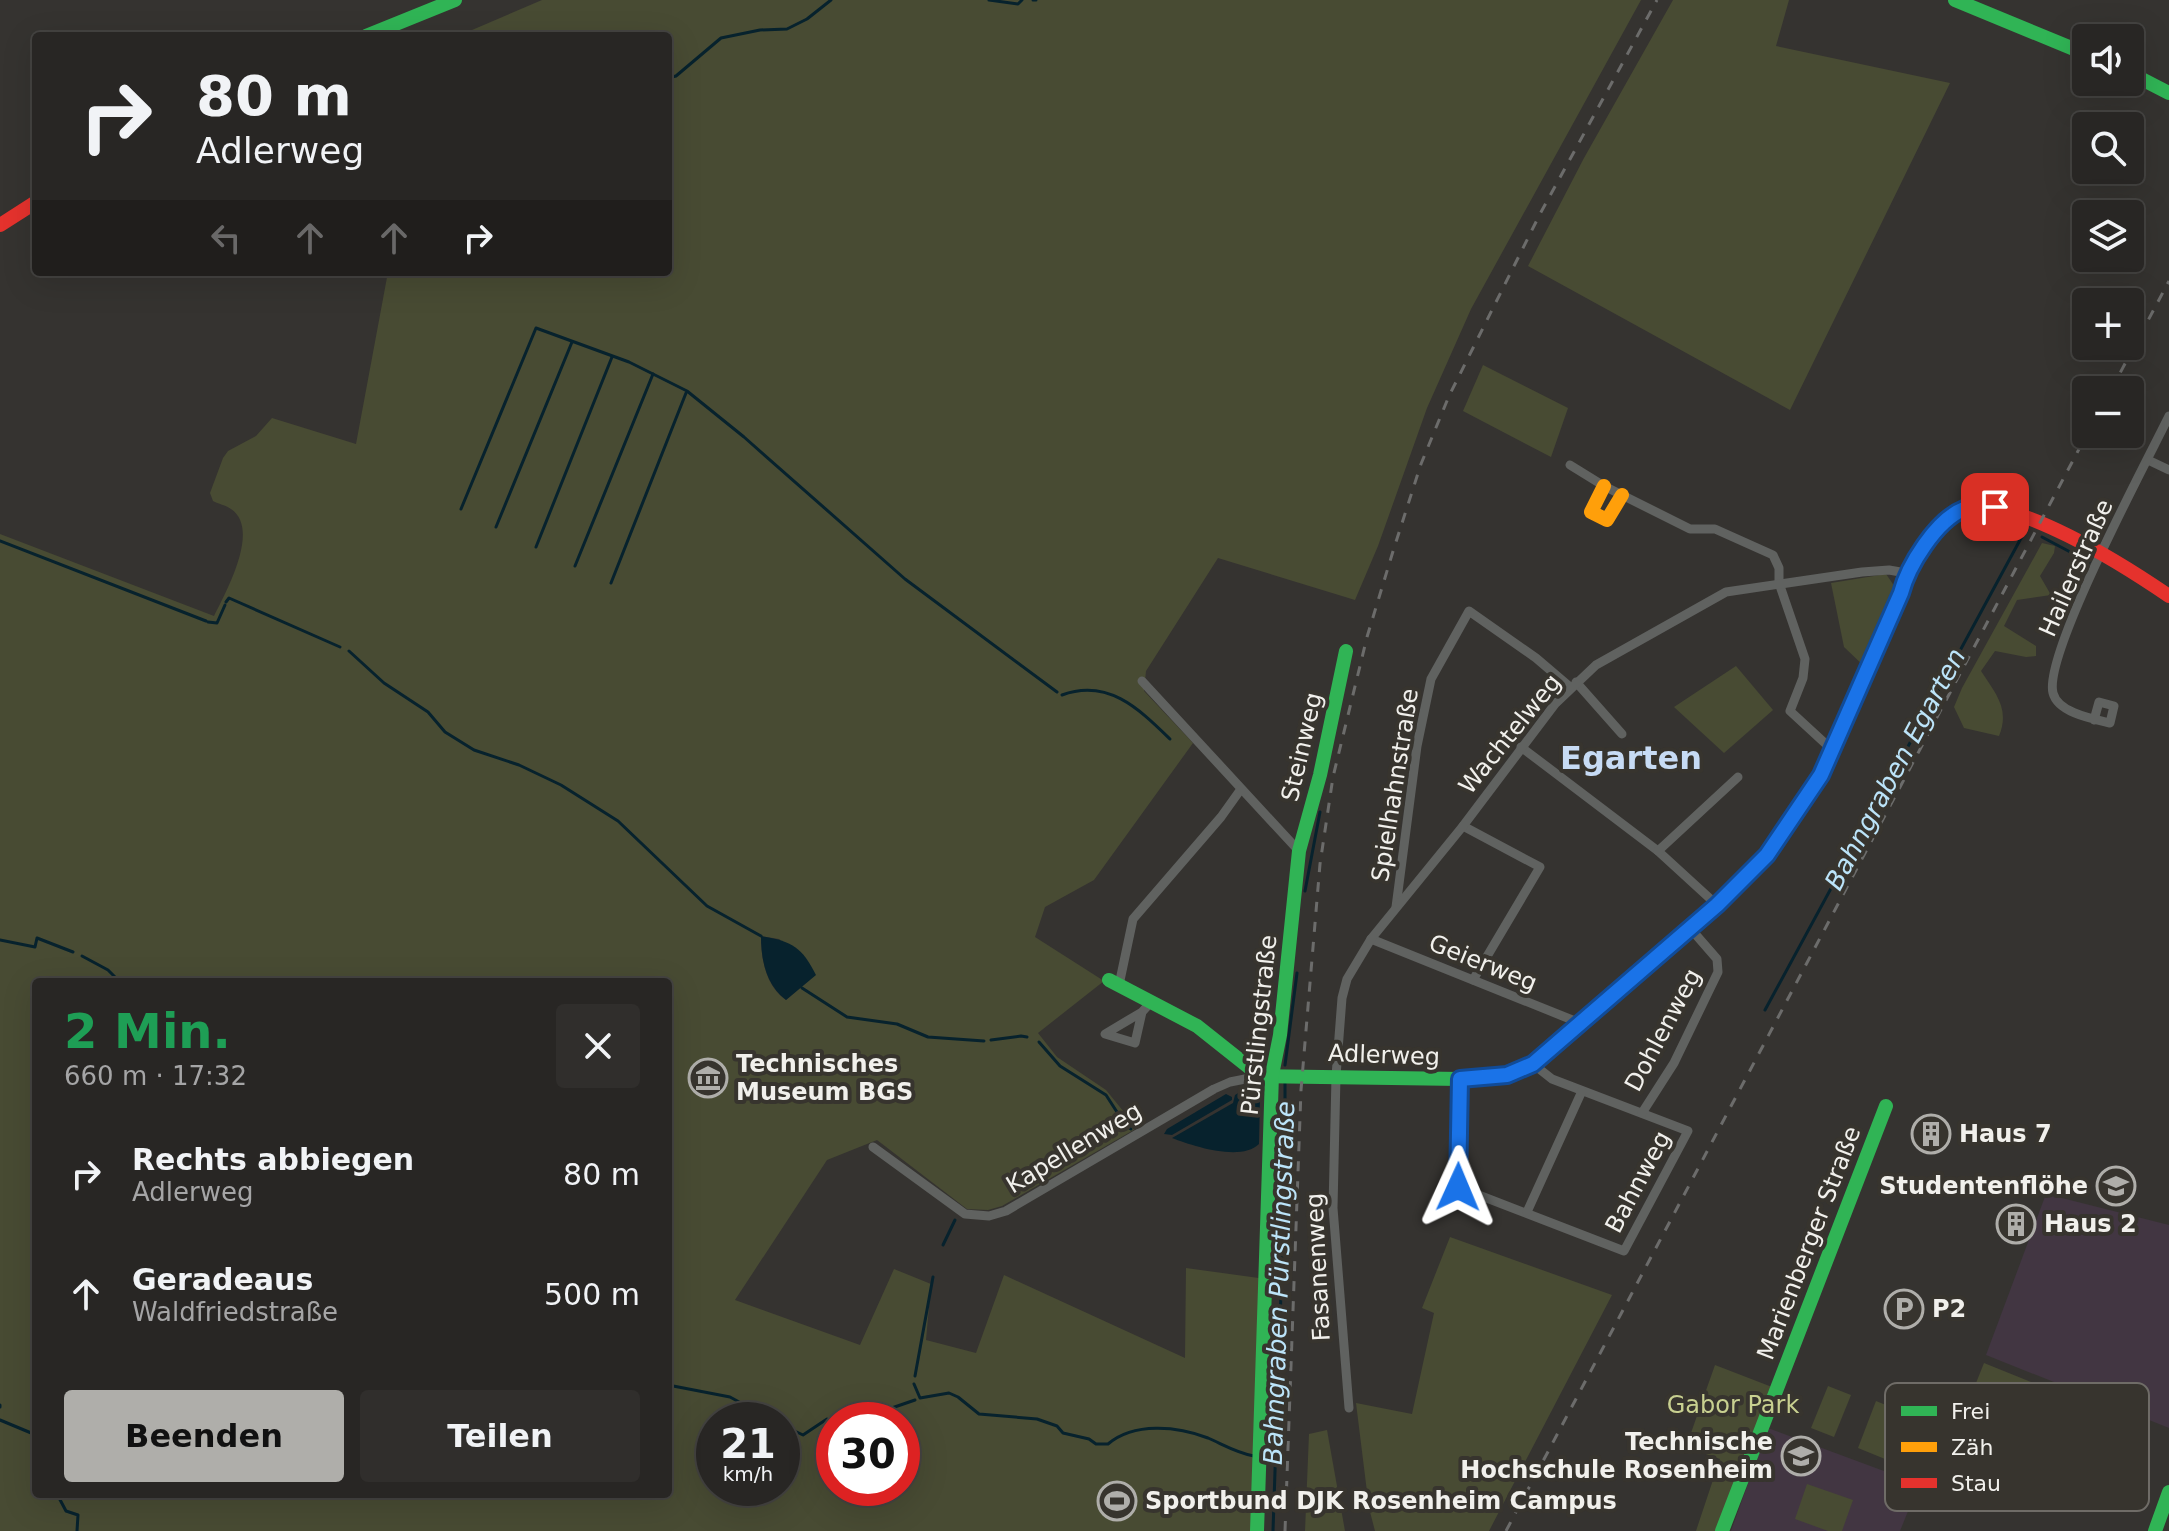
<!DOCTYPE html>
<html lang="de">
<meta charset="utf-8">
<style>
body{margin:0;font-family:"DejaVu Sans",sans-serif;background:#302e2c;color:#f1f3f6;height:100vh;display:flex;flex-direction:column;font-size:30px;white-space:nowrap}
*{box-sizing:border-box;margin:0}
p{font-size:26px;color:#a5a5a6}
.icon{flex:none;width:44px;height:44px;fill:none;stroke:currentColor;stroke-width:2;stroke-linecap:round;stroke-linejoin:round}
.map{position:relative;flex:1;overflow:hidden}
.sheet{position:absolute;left:32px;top:978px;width:640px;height:520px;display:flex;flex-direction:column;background:#282624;border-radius:8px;box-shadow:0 8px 32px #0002,0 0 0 2px #444341}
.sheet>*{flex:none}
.guide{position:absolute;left:32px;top:32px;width:640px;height:244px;border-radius:8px;box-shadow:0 8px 32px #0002,0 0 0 2px #444341;background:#282624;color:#f1f3f6;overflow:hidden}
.buttons{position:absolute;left:2072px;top:24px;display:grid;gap:16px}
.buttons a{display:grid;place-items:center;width:72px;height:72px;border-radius:8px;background:#282624;box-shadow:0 8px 32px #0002,0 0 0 2px #444341;font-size:40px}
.speed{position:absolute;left:696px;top:1402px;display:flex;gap:16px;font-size:40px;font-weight:700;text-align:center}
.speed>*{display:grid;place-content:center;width:104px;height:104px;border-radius:50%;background:#282624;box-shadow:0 8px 32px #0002,0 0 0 2px #444341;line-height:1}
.speed small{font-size:20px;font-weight:400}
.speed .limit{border:12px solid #d22;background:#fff;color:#111}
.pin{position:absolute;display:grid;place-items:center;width:68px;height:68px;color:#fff;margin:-34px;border-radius:16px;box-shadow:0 4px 12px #0006}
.me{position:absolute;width:88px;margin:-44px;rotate:1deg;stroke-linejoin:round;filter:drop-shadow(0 0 6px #0008)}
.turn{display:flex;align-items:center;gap:28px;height:168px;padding:0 32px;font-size:36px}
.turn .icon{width:104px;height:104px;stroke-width:2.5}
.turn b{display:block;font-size:56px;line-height:68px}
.lanes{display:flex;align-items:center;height:76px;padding:0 32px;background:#0003;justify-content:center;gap:40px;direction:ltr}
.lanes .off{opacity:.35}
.round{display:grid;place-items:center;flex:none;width:84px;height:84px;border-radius:8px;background:#302e2c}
.summary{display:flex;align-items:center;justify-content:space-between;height:136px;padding:0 32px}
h1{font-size:48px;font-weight:600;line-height:60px;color:#1e9e55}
.button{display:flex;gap:16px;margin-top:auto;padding:16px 32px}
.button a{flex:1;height:92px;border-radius:8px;background:#afaeaa;color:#111;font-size:32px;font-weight:600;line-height:92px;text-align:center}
.button a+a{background:#302e2c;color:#f1f3f6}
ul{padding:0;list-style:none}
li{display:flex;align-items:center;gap:24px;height:120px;padding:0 32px}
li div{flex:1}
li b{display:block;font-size:30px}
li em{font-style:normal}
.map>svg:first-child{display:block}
.education{fill:#423642}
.green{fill:#484b33;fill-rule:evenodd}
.water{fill:#07222d}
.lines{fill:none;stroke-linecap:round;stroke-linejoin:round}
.stream{stroke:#07222d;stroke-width:3}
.street{stroke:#606260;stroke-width:9}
.fast{stroke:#30b455;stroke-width:14}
.slow{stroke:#ff9f0a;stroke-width:14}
.jam{stroke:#e5322d;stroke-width:14}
.rail{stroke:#6c6c6b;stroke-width:3;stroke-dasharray:10 10;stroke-linecap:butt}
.route-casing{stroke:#114b97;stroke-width:20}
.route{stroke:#1a73e8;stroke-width:14}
.labels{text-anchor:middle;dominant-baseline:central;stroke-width:8;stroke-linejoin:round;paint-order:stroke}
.street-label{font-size:24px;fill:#f1f0ec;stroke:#37342e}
.poi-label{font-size:24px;font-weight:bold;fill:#f1f0ec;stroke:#37342e;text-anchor:start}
.park-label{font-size:24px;fill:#c8d090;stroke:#37342e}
.water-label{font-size:26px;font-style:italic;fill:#bce4f9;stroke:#37342e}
.district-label{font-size:32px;font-weight:bold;fill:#c7dbf4;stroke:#37342e}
.key{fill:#37342e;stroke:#6f6c67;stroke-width:2}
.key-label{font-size:22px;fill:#f1f0ec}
</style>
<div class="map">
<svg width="2169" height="1531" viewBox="0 0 2169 1531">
<rect width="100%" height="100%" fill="#353330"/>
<g class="education">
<path d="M2046 1194 2169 1225V1428L1986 1355Z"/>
<path d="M1768 1428 1919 1484 1900 1531H1731Z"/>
</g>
<g class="green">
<path d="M542 0H1641L1471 309 1427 408 1378 546 1355 600 1218 558 1146 671 1144 691 1193 743 1094 880 1045 907 1035 937 1104 981 1038 1033 1057 1057 1106 1090 1137 1128 1002 1206 988 1210 967 1209 877 1140 827 1160 735 1300 860 1345 894 1269 931 1284 926 1340 976 1353 1004 1275 1185 1358 1186 1268 1266 1279 1257 1531H0V534L214 616C226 592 261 529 231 509 226 505 218 504 213 501L210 493 223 458 228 451 256 436 272 418 356 444 388 272H668V36H458ZM761 936 779 939 815 975 786 1000C766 986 761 960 761 936ZM36 982H668V1494H36ZM714 1420H782V1488H714ZM834 1420H902V1488H834Z"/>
<path d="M1673 0H1789L1776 46 1950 83 1790 410 1528 266 1584 158Z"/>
<path d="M1483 365 1568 408 1551 457 1463 411Z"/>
<path d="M2042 543 2055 546 2054 553 2040 576 2051 595 2017 600 2004 626 2036 646V656L2026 657 1995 651 1981 671C1996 694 2010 709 1999 736L1964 728 1954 707 1962 688Z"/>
<path d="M1886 574 1897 590 1865 667 1844 647 1831 583Z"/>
<path d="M1736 666 1773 710 1724 753 1674 707Z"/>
<path d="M1450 1237 1612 1295 1489 1531H1375L1369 1508 1356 1403 1412 1414 1434 1313 1422 1308Z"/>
<path d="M1984 1363 2031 1382 2021 1407 1974 1388Z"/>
<path d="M1715 1365 1772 1387 1716 1531H1696L1720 1459 1686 1447Z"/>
<path d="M1828 1386 1851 1395 1834 1437 1811 1428Z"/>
<path d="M1876 1401 1903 1412 1885 1459 1858 1448Z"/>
<path d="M1327 1430 1345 1531H1305L1309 1434Z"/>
<path d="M1807 1484 1853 1500 1842 1531H1828L1795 1519Z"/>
</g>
<g class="water">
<path d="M761 936C792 941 802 947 816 975L786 1000C766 985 761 960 761 936Z"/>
<path d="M1256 1086 1260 1095 1259 1144C1241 1162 1193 1146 1172 1138L1233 1103 1235 1095 1248 1087Z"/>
<path d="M1226 1094 1232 1097V1100L1172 1135 1164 1134 1167 1129Z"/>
</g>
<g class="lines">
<g class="stream">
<path d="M989 0 1018 4 1022 0"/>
<path d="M1033 0H1036"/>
<path d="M668 78 676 76 721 38 760 30 787 29 807 19 831 0"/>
<path d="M461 509 536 328 629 362 687 391 744 437 905 579 1057 692"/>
<path d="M496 527 572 342"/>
<path d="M2042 537 2089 562"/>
<path d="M0 541 206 621"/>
<path d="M536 547 612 357"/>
<path d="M575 566 653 374"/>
<path d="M611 583 686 393"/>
<path d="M226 602 229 598 340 647"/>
<path d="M208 622 217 623 225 605"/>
<path d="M349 651 384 683 428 712 445 732 474 750 519 765 561 785 618 821 707 906 761 936"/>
<path d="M1062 695C1108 678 1139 709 1170 739"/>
<path d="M1305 891 1320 812"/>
<path d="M0 940 35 947 37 938 73 952"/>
<path d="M82 956 108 970 120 982"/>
<path d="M802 988 847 1017 897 1024 928 1037 984 1041"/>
<path d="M1765 1010 2026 529"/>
<path d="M991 1040 1021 1036 1027 1037"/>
<path d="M1039 1042 1060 1066 1106 1095 1126 1126 1131 1129"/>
<path d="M1285 1065 1297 973"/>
<path d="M943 1245 955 1220"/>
<path d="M915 1376 933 1277"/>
<path d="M914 1384 920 1398 949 1393 958 1397 979 1414 1037 1419 1057 1426 1063 1433 1089 1439 1096 1444H1108C1134 1422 1177 1426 1208 1438 1224 1445 1237 1453 1254 1456"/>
<path d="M668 1385 730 1397 772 1420"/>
<path d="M0 1405V1407"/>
<path d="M837 1419H845L856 1411H883L915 1400"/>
<path d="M0 1420 36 1435"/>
<path d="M782 1425 803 1435 827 1419"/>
<path d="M57 1494 66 1511 78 1515 77 1531"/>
<path d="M1273 1531 1285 1173V1083"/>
</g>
<g class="street">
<path d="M2148 460 2169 470"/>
<path d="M1570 465 1604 486 1690 529H1715L1773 555 1779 568V583L1805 659 1803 678 1790 711 1828 746 1834 749"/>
<path d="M1142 681 1299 851"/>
<path d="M1576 682 1622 734"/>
<path d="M2094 720 2099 702 2114 706 2110 723C2093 719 2058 713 2053 693 2043 655 2147 461 2169 416"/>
<path d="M1521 747 1658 851 1717 905"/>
<path d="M1463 826 1540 867 1473 980"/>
<path d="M1658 851 1738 777"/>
<path d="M1396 907 1417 746 1431 679 1469 611 1536 658 1570 687"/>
<path d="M1371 939 1580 1023"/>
<path d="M1119 985 1133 919 1221 817 1241 789"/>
<path d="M1142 1012 1105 1034 1135 1043 1142 1012 1151 1002"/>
<path d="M1460 1079 1458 1187 1624 1251 1688 1131 1552 1079 1533 1064"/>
<path d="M1642 1113 1674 1063 1718 972 1717 959 1690 928"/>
<path d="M873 1147 965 1214 989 1216 1006 1211 1214 1089 1230 1082 1260 1076"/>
<path d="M1527 1212 1582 1091"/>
<path d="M1349 1408 1333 1208 1336 1076 1342 998 1347 979 1371 939 1463 826 1555 704 1596 665 1726 592 1862 572 1889 570 1906 573"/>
</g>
<g class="fast">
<path d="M1955 0 2086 54"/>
<path d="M366 36 455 0"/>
<path d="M2130 73 2169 93"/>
<path d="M1109 980 1197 1026 1260 1076 1460 1079 1507 1075 1533 1064 1551 1048"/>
<path d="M1257 1531 1272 1075 1280 1035 1299 851 1320 775 1346 651"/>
<path d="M1722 1531 1886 1106"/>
<path d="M2155 1531 2169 1492"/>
</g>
<g class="slow">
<path d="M1604 486 1591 512 1607 520 1622 495"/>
<path d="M1551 1048 1717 905 1767 855 1826 766 1910 570 1926 543"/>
</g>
<g class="jam">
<path d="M0 225 36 202"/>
<path d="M1926 543C1936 531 1947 516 1962 510 2011 492 2128 568 2169 596"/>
</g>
<g class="rail">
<path d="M2111 390 2169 281"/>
<path d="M1285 1531 1301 1090 1320 864 1333 777 1367 637 1394 548 1421 464 1449 396 1540 214 1657 0"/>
<path d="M1506 1531 2087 434"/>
</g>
</g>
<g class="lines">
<g class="route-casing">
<path id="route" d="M1458 1187 1460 1079 1507 1075 1533 1064 1717 905 1767 855 1821 775 1901 593C1908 566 1936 520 1964 509 1973 506 1985 508 1995 507"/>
</g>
<use href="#route" class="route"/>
</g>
<defs>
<g id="museum-ring" transform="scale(2)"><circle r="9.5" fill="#37342e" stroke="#afaeaa" stroke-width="1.5"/><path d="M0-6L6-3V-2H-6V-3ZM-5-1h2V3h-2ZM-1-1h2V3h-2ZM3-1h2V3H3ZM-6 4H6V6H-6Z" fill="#afaeaa"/></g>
<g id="building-ring" transform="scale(2)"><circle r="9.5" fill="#37342e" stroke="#afaeaa" stroke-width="1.5"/><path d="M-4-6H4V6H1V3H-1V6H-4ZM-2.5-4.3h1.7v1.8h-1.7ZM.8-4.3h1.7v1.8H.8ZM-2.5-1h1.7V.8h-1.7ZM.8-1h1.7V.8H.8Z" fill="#afaeaa"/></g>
<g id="school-ring" transform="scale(2)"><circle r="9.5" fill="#37342e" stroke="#afaeaa" stroke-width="1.5"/><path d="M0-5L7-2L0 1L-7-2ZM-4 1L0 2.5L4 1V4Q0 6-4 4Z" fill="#afaeaa"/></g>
<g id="parking-ring" transform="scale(2)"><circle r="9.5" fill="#37342e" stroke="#afaeaa" stroke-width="1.5"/><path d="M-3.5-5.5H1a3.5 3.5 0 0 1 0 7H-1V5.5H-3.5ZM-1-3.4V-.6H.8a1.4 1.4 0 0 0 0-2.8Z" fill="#afaeaa"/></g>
<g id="university-ring" transform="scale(2)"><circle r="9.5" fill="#37342e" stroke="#afaeaa" stroke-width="1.5"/><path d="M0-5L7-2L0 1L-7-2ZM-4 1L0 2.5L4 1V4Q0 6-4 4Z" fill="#afaeaa"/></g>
<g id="stadium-ring" transform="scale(2)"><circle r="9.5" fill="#37342e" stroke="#afaeaa" stroke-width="1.5"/><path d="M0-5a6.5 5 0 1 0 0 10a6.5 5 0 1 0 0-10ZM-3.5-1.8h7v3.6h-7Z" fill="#afaeaa"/></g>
</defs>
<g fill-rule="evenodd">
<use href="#museum-ring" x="708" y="1078"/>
<use href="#building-ring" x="1931" y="1134"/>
<use href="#school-ring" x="2116" y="1186"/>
<use href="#building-ring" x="2016" y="1224"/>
<use href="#parking-ring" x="1904" y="1309"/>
<use href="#university-ring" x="1801" y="1456"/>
<use href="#stadium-ring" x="1117" y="1501"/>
</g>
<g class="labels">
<g class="street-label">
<text transform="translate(2076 568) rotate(-66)">Hailerstraße</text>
<text transform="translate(1510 734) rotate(-51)">Wachtelweg</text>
<text transform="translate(1302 747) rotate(-77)">Steinweg</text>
<text transform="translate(1395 785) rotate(-81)">Spielhahnstraße</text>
<text transform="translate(1483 963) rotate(22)">Geierweg</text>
<text transform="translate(1259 1025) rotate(-84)">Pürstlingstraße</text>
<text transform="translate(1663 1030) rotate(-62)">Dohlenweg</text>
<text transform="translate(1384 1055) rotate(2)">Adlerweg</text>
<text transform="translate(1074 1148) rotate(-31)">Kapellenweg</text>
<text transform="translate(1638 1182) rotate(-62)">Bahnweg</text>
<text transform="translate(1809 1243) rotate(-69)">Marienberger Straße</text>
<text transform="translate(1318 1267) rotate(-93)">Fasanenweg</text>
</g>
<g class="poi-label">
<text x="736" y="1064">Technisches<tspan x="736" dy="28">Museum BGS</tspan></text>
<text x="1959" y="1134">Haus 7</text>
<text x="2088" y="1186" text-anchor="end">Studentenflöhe</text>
<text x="2044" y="1224">Haus 2</text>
<text x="1932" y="1309">P2</text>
<text x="1773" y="1442" text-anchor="end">Technische<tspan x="1773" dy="28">Hochschule Rosenheim</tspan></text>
<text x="1145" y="1501">Sportbund DJK Rosenheim Campus</text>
</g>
<g class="park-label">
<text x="1733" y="1405">Gabor Park</text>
</g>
<g class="water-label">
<text transform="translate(1895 769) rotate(-62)">Bahngraben Egarten</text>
<text transform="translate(1279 1283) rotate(-88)">Bahngraben Pürstlingstraße</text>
</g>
<g class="district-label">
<text x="1631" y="758">Egarten</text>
</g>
</g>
<rect x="1885" y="1383" width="264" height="128" rx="12" class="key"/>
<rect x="1901" y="1406" width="36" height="10" fill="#30b455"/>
<rect x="1901" y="1442" width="36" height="10" fill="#ff9f0a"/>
<rect x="1901" y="1478" width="36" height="10" fill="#e5322d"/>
<g class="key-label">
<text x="1951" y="1419">Frei</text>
<text x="1951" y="1455">Zäh</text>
<text x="1951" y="1491">Stau</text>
</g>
</svg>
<div class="buttons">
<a><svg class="icon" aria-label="sound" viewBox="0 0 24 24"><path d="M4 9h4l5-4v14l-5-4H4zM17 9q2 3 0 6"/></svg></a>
<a><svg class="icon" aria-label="search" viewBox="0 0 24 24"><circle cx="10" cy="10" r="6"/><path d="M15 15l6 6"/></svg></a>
<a><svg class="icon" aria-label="layers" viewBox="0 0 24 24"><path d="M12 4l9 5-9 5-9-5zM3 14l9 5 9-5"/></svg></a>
<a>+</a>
<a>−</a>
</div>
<div class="speed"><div>21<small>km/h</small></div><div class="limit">30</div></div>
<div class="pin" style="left:1995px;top:507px;background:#d93025"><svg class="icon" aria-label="arrive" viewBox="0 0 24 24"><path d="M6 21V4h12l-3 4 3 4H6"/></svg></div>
<svg class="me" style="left:1458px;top:1187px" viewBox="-20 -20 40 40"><path d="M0-17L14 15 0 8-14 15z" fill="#1a73e8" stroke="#fff" stroke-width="4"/></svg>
<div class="guide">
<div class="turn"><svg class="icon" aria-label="right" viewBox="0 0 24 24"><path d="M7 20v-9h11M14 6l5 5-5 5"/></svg><div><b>80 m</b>Adlerweg</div></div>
<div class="lanes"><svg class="icon off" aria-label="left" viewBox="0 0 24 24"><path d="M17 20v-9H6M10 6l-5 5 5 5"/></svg><svg class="icon off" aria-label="ahead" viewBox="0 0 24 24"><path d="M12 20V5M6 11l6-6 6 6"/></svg><svg class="icon off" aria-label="ahead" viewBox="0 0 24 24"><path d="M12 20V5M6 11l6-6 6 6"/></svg><svg class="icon" aria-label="right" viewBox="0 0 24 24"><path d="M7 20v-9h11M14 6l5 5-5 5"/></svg></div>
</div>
<section class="sheet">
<div class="summary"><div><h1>2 Min.</h1><p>660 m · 17:32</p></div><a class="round"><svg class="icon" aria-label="close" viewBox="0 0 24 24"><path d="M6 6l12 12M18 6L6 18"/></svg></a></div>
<ul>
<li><svg class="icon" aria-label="right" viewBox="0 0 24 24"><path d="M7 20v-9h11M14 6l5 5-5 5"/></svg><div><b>Rechts abbiegen</b><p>Adlerweg</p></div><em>80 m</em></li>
<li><svg class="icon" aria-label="ahead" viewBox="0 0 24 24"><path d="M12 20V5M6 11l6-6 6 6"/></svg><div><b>Geradeaus</b><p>Waldfriedstraße</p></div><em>500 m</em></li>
</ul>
<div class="button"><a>Beenden</a><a>Teilen</a></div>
</section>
</div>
